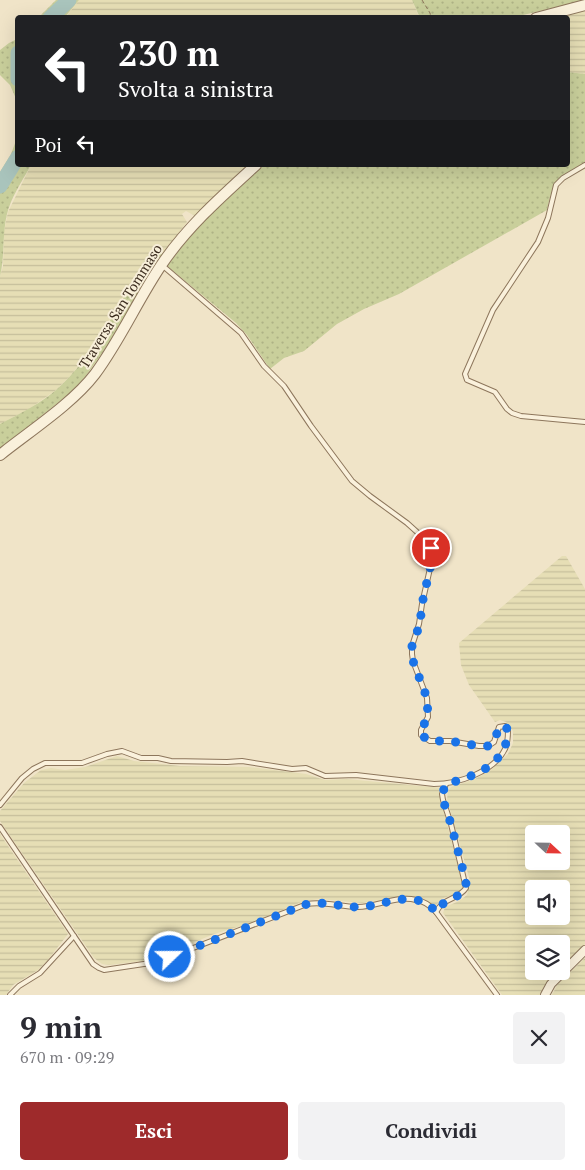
<!DOCTYPE html>
<html lang="it">
<meta charset="utf-8">
<style>
body{margin:0;font-family:"PT Serif",serif;background:#f2f2f3;color:#2b2b33;height:100vh;display:flex;flex-direction:column;font-size:19px;white-space:nowrap}
*{box-sizing:border-box;margin:0}
p{font-size:16px;color:#7c7c81}
.icon{flex:none;width:28px;height:28px;fill:none;stroke:currentColor;stroke-width:2;stroke-linecap:round;stroke-linejoin:round}
.map{position:relative;height:995px;overflow:hidden}
.drawer{display:flex;flex-direction:column;background:#fff;flex:1}
.drawer>*{flex:none}
.hud{position:absolute;left:15px;top:15px;width:555px;height:152px;border-radius:5px;box-shadow:0 5px 20px #0002;background:#202124;color:#fff;overflow:hidden}
.needle{width:32px;rotate:112deg}
.tools{position:absolute;left:525px;top:825px;display:grid;gap:10px}
.tools a{display:grid;place-items:center;width:45px;height:45px;border-radius:5px;background:#fff;box-shadow:0 5px 20px #0002;font-size:25px}
.pin{position:absolute;display:grid;place-items:center;width:42px;height:42px;color:#fff;margin:-21px;border:2px solid #fff;border-radius:50%;box-shadow:0 1px 5px #0007}
.me{position:absolute;width:55px;margin:-28px;rotate:68deg;stroke-linejoin:round;filter:drop-shadow(0 0 4px #0008)}
.turn{display:flex;align-items:center;gap:18px;height:105px;padding:0 20px;font-size:22px}
.turn .icon{width:65px;height:65px;stroke-width:2.5}
.turn b{display:block;font-size:35px;line-height:42px}
.then{display:flex;align-items:center;height:48px;padding:0 20px;background:#0003;gap:10px;font-size:19px}
.round{display:grid;place-items:center;flex:none;width:52px;height:52px;border-radius:5px;background:#f2f2f3}
.headline{display:flex;align-items:center;justify-content:space-between;height:85px;padding:0 20px}
h1{font-size:30px;font-weight:800;line-height:38px}
.button{display:flex;gap:10px;margin-top:auto;padding:10px 20px}
.button a{flex:1;height:58px;border-radius:5px;background:#9e2a2b;color:#fff;font-size:20px;font-weight:800;line-height:58px;text-align:center}
.button a+a{background:#f2f2f3;color:#2b2b33}
.map>svg:first-child{display:block}
.farmland{fill:url(#farmland-rules);fill-rule:evenodd}
.grass{fill:url(#grass-dots)}
.lines{fill:none;stroke-linecap:round;stroke-linejoin:round}
.river{stroke:#a9c4bc;stroke-width:15}
.service-casing{stroke:#8d765c;stroke-width:6}
.minor-casing{stroke:#8d765c;stroke-width:10}
.tertiary-casing{stroke:#8d765c;stroke-width:12}
.path{stroke:#8d765c;stroke-width:1;stroke-dasharray:4 2.5;stroke-linecap:butt}
.service{stroke:#faf1dc;stroke-width:4}
.minor{stroke:#faf1dc;stroke-width:8}
.tertiary{stroke:#faf1dc;stroke-width:10}
.route{stroke:#1a73e8;stroke-width:9;stroke-dasharray:0 16.2}
.labels{text-anchor:middle;dominant-baseline:central;stroke-width:4;stroke-linejoin:round;paint-order:stroke}
.street-label{font-size:14px;fill:#3d2e20;stroke:#f7eed8}
</style>
<div class="map">
<svg width="585" height="995" viewBox="0 0 585 995">
<defs>
<pattern id="farmland-rules" width="6" height="5" patternUnits="userSpaceOnUse" patternTransform="scale(1.25)"><rect width="6" height="5" fill="#e6deb5"/><path d="M0 2.5h6" fill="none" stroke="#c6bf9b"/></pattern>
<pattern id="grass-dots" width="8" height="8" patternUnits="userSpaceOnUse" patternTransform="scale(1.25)"><rect width="8" height="8" fill="#c9cf9b"/><path d="M2 2h.1M6 6h.1" fill="none" stroke="#aeb285" stroke-width="1.8" stroke-linecap="round"/></pattern>
</defs>
<rect width="100%" height="100%" fill="#f0e4c8"/>
<g class="farmland">
<path d="M79 0H412L419 17 65 18Z"/>
<path d="M585 11V74L568 72V18H556Z"/>
<path d="M31 165H250L195 216 186 211 182 214 187 222 163 253 156 252 147 256 107 324 87 354 72 374 56 390 29 409 0 424V276L3 266 4 231 8 212Z"/>
<path d="M562 556H566L585 589V944L561 968V944H534V971H558L547 984 540 995H502L443 913 445 907 459 901 467 895 470 881 447 799 448 791 451 787 475 779 491 770 508 754 513 743V731L506 722 500 720 495 722 469 685 461 665 459 643ZM534 834H561V861H534ZM534 889H561V916H534Z"/>
<path d="M117 756 134 761 180 766 249 767 306 774 325 780 347 779 442 788 441 800 463 885 461 890 455 894 441 899 435 907 423 899 409 896 362 903 320 899 304 901 254 922 214 934 159 957 143 961 109 965 102 964 94 958 0 821V811L24 783 41 770 51 768 65 770 85 767Z"/>
<path d="M0 834 68 934 47 961 38 970 13 985 6 995H0Z"/>
<path d="M585 958V995H552L557 985Z"/>
</g>
<g class="grass">
<path d="M56 0H79L65 17H39Z"/>
<path d="M412 0H585L515 17 420 18Z"/>
<path d="M17 39V101L10 85 0 75V50L9 43Z"/>
<path d="M568 72 585 74V163C557 178 554 178 547 210L399 294 364 309 337 324 304 351 284 358 270 369 247 335 236 323 167 266 199 225 264 165H568Z"/>
<path d="M17 138 18 165H31C23 180 11 197 7 214 2 235 5 256 0 276V172L11 154Z"/>
<path d="M156 252 163 253 110 342 85 377 74 390 0 449V424C19 414 40 404 56 390 94 357 122 299 147 256Z"/>
</g>
<g class="lines">
<g class="river">
<path d="M50 18 69 0"/>
<path d="M18 53V79"/>
<path d="M0 186 18 157"/>
</g>
<g class="service-casing">
<g id="service">
<path d="M585 165 563 178 556 185 548 218 538 242 493 310 465 374 467 380 495 392 507 409 512 413 521 416 585 422"/>
<path d="M0 805 22 778 33 769 45 763H82L107 754 122 751 141 758H158L171 761 227 762 242 761 292 769 306 768 325 776 356 775 434 784C458 784 494 772 505 749 508 743 508 736 508 730L505 726 499 727 494 742 488 746H479L450 741H430L421 735V730L428 717 427 698 413 661 412 654V646L419 624 422 604 431 564V548L427 541 407 523 370 496 352 481 311 426 284 386 264 366 241 333 163 266"/>
<path d="M0 827 93 964 99 968 104 970 157 962 307 904C325 901 340 907 358 907 377 907 397 895 416 900 424 901 431 906 436 912L497 995"/>
<path d="M436 912C444 897 458 900 466 888L451 824 443 800 442 794 446 784"/>
<path d="M10 995 19 986 40 973 74 936"/>
</g>
</g>
<g class="minor-casing">
<path id="minor" d="M545 995 551 984 585 950"/>
</g>
<g class="tertiary-casing">
<g id="tertiary">
<path d="M536 18 585 5"/>
<path d="M0 455C30 431 72 404 95 374 121 339 138 299 162 264 188 226 222 196 256 165"/>
</g>
</g>
<path class="path" d="M422 0 430 13 431 18"/>
<use href="#service" class="service"/>
<use href="#minor" class="minor"/>
<use href="#tertiary" class="tertiary"/>
</g>
<g class="lines">
<path class="route" d="M170 957 307 904C325 901 340 907 358 907 377 907 397 896 416 900 424 901 431 906 436 912 445 895 466 900 466 882L451 824 443 800 442 794 446 784C475 776 507 765 508 730L505 726 499 727 494 742 488 746H479L450 741H430L421 735V730L428 717 427 698 413 661 412 654V646L420 624 422 604 431 564V548"/>
</g>
<g class="labels">
<g class="street-label">
<text transform="translate(120 306) rotate(-58)">Traversa San Tommaso</text>
</g>
</g>
</svg>
<div class="tools">
<a><svg class="needle" viewBox="-14 -14 28 28"><path d="M0-13l5 13h-10z" fill="#e53935"/><path d="M0 13l5-13h-10z" fill="#7c7c81"/></svg></a>
<a><svg class="icon" aria-label="sound" viewBox="0 0 24 24"><path d="M4 9h4l5-4v14l-5-4H4zM17 9q2 3 0 6"/></svg></a>
<a><svg class="icon" aria-label="layers" viewBox="0 0 24 24"><path d="M12 4l9 5-9 5-9-5zM3 14l9 5 9-5"/></svg></a>
</div>
<div class="pin" style="left:431px;top:548px;background:#d93025"><svg class="icon" aria-label="arrive" viewBox="0 0 24 24"><path d="M6 21V4h12l-3 4 3 4H6"/></svg></div>
<svg class="me" style="left:170px;top:957px" viewBox="-20 -20 40 40"><circle r="17" fill="#1a73e8" stroke="#fff" stroke-width="3"/><path d="M0-11L8 9 0 5-8 9z" fill="#fff"/></svg>
<div class="hud">
<div class="turn"><svg class="icon" aria-label="left" viewBox="0 0 24 24"><path d="M17 20v-9H6M10 6l-5 5 5 5"/></svg><div><b>230 m</b>Svolta a sinistra</div></div>
<div class="then">Poi<svg class="icon" aria-label="left" viewBox="0 0 24 24"><path d="M17 20v-9H6M10 6l-5 5 5 5"/></svg></div>
</div>
</div>
<section class="drawer">
<div class="headline"><div><h1>9 min</h1><p>670 m · 09:29</p></div><a class="round"><svg class="icon" aria-label="close" viewBox="0 0 24 24"><path d="M6 6l12 12M18 6L6 18"/></svg></a></div>
<div class="button"><a>Esci</a><a>Condividi</a></div>
</section>
